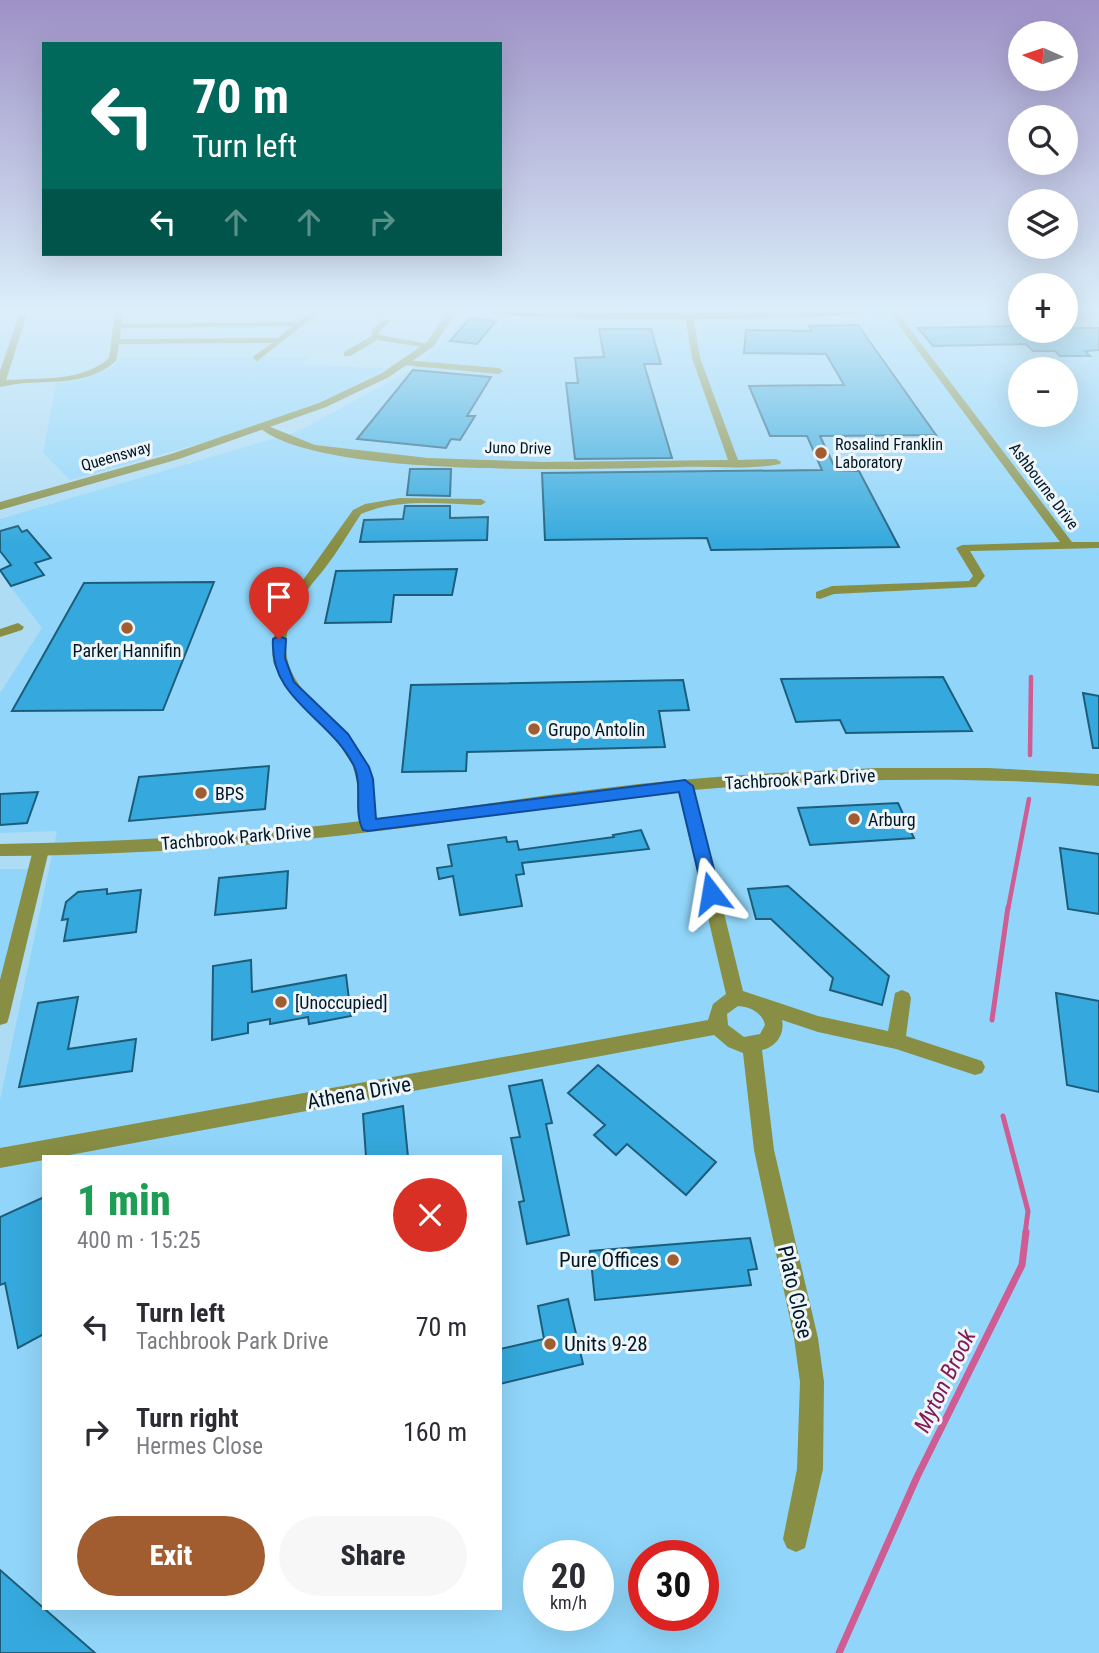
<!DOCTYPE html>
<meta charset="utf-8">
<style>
body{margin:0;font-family:"Roboto Condensed",sans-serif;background:#f7f7f7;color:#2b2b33;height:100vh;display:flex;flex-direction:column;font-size:26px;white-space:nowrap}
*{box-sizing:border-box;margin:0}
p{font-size:23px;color:#7c7c81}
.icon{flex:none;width:38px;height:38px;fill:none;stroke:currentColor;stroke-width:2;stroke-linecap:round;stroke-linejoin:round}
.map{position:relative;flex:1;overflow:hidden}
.drawer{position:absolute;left:42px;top:1155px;width:460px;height:455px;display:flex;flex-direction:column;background:#fff;border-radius:0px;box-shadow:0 7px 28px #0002}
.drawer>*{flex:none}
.banner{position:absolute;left:42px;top:42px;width:460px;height:214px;border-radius:0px;box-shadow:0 7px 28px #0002;background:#00695c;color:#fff;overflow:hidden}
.needle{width:46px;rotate:273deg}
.buttons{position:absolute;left:1008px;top:21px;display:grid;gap:14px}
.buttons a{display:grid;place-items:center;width:70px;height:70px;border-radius:50%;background:#fff;box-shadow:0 7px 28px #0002;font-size:35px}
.speed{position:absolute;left:523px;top:1540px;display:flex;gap:14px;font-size:35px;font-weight:700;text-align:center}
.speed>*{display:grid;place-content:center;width:91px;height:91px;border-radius:50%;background:#fff;box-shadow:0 7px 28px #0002;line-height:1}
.speed small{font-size:18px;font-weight:400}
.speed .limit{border:10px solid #d22;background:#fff;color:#111}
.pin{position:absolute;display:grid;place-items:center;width:60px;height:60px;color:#fff;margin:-72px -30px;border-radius:50% 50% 50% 0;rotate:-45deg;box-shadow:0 0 7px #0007}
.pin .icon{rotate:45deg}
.me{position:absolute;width:77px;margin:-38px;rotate:346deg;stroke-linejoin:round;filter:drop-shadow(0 0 5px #0008)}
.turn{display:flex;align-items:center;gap:24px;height:147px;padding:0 35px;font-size:32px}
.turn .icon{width:91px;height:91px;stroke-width:2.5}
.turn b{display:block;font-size:49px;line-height:60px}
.lanes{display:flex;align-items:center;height:66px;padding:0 35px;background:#0003;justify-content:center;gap:35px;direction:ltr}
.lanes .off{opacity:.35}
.round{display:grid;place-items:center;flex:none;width:74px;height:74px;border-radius:37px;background:#f7f7f7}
.headline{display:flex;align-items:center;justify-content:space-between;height:119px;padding:0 35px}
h1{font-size:42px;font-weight:800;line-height:52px;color:#1e9e55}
.action{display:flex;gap:14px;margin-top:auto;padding:14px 35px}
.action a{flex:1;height:80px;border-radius:42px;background:#a15d2f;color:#fff;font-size:28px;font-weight:800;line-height:80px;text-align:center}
.action a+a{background:#f7f7f7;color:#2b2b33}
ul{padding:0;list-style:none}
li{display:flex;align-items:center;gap:21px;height:105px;padding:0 35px}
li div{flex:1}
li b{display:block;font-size:26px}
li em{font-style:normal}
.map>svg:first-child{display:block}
.built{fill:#91d6fa;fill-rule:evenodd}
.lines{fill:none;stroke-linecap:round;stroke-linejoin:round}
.stream-far2{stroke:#cf5c93;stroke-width:4.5}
.stream-far1{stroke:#cf5c93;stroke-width:5}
.stream{stroke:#cf5c93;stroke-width:7}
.building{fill:#35a9dd;stroke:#1e5d7a;stroke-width:2}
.minor{fill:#888e44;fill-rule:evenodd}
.tertiary{fill:#888e44;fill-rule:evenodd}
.secondary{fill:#646826;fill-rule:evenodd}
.route{fill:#1a73e8;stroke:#114b97;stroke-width:2}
.poi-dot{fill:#a15d2f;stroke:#eff6fb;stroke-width:2.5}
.labels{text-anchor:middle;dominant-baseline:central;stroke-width:6;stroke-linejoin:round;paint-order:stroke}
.far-poi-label{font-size:16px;fill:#011824;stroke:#eff6fb;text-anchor:start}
.far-street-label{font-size:16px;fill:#011824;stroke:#eff6fb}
.poi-label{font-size:18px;fill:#011824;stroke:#eff6fb;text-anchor:start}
.street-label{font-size:18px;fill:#011824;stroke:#eff6fb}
.near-street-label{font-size:21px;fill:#011824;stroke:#eff6fb}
.near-poi-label{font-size:21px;fill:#011824;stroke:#eff6fb;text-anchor:end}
.near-water-label{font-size:23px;font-style:italic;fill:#841a54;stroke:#eff6fb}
</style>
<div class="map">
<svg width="1099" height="1653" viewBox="0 0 1099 1653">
<rect width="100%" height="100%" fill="#aedcf5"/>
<g class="built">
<path d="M1020 312V331H1066V312L1099 314V1653H0V1100L57 831 0 833V693L42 628 0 573V519L299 431 411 370 438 347 468 315 539 321 663 320 681 327 683 340 702 341 703 322H823L887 316ZM1020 369H1066V415H1020ZM44 1157H500V1608H44ZM539 1556H598V1615H539ZM644 1556H704V1615H644Z"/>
<path d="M309 357 301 365 387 368 331 398 255 428 70 480 43 453 57 380 99 373 114 366 119 359Z"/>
<path d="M0 869H30L0 991Z"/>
</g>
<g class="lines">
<g class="stream-far2">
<path d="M1030 755 1031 677"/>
<path d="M1008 909 1029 799"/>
</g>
<g class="stream-far1">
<path d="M992 1020 1008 907"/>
<path d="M1003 1116 1028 1211 1025 1234"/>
</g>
<path class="stream" d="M839 1653 917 1477 1022 1265 1026 1232"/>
</g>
<g class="building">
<path d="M470 318 496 321 477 344 450 341Z"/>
<path d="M1066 320 1074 328H1099V350L1085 351 1090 356H1060L1055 351H1033L1026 344 933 346 918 328 1020 326V331H1066Z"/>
<path d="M858 325 936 435 820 436 836 470 859 471 899 547 711 550 707 538 545 540 542 473 822 470 807 436H770L749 386 844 385 826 354 744 353 746 330 812 331 809 326Z"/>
<path d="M599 329H651L661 364H644L672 458 575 459 566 383H578L575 358 604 357Z"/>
<path d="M413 370 491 377 467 416H475L460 440 451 439 446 448 357 439Z"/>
<path d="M410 469H451L450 496 407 495Z"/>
<path d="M405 506H450V518L488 517 487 540 360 542 364 520 403 519Z"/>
<path d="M18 526 22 532 27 530 51 558 35 563 44 575 11 586 0 570 11 565 0 551V531Z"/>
<path d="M457 569 452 595H394L391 622 325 623 336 571Z"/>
<path d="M214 582 163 710 12 711 84 583Z"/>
<path d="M943 677 972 731 846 733 840 720 796 722 781 679Z"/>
<path d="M683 680 689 710 659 711 665 747 467 752 466 771 402 772 411 685Z"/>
<path d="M1083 693 1099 696V748H1093Z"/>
<path d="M269 766 265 809 129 821 139 777Z"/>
<path d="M38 792 27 823 0 825V794Z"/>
<path d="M898 803 914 838 810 845 798 808Z"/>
<path d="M641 830 649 849 522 863 524 874 516 875 522 906 460 915 453 876 439 879 437 868 452 866 448 845 506 837 507 842 517 841 519 850 614 837 613 835Z"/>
<path d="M1060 848 1099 854V914L1068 909Z"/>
<path d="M288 871 286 908 215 915 219 878Z"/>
<path d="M788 886 889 976 882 1005 830 990 833 978 771 919H756L748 889Z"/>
<path d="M107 889V894L141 890 136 932 64 941 68 919 62 920 66 902 78 892Z"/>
<path d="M251 960 252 992 346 975 351 1016 309 1024 308 1017 270 1024V1019L248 1023V1033L212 1040 213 966Z"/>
<path d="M1056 993 1099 1001V1092L1067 1085Z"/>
<path d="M78 997 68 1049 136 1039 132 1071 19 1087 38 1003Z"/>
<path d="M598 1065 716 1162 686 1195 627 1144 616 1155 594 1135 605 1125 568 1093Z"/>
<path d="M542 1080 552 1123 546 1124 569 1235 527 1244 519 1202 524 1201 511 1138 520 1137 509 1086Z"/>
<path d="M403 1106 408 1157H366L363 1114Z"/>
<path d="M44 1197V1334L18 1348 5 1283 0 1285V1217Z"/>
<path d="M750 1238 757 1269 748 1270 751 1285 595 1300 590 1251Z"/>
<path d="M568 1299 583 1364 500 1384V1349L544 1339 538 1306Z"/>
<path d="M0 1570 95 1653H0Z"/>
</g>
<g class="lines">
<g class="minor">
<path d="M115 312H123L122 324 299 322 311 312H320L257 361 253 358 254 356 272 343 119 344 116 361C84 390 38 377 0 387V371L19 315 26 317 6 380C39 378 83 382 109 358ZM292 326 278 338 120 339 121 328Z"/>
<path d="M889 312H897L1072 542H1099V548L970 551 985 576 976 587 834 594 820 599 816 598V592L832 586 969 581 973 576 956 548 962 545 1060 542Z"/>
<path d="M689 313 693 315 700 358 738 460 776 459 781 462 780 464C748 470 712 466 679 467 593 469 322 479 260 428L268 426 315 445 428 458 544 462 728 460 692 358 685 315Z"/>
<path d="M383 319 390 321 379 332 380 335 433 345 429 348 377 340 350 356H344V352L372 336V330Z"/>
<path d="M405 360 499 368 503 371 499 374 402 365 401 363Z"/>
<path d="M400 498 481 499 486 502 481 505C442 504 398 498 361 514 349 532 338 551 325 568 313 583 299 598 292 616 265 687 335 707 364 758 376 779 375 803 376 826L368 832 360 826 359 791 353 766 339 744 294 698 281 679 273 662 272 642 286 604 353 510 365 504Z"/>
<path d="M18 623 24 627 22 630 0 637V629Z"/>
<path d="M685 781 693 786 743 991 818 1016 888 1031 895 993 902 990 909 993 911 998 906 1036 982 1061 985 1067 982 1073 975 1075 896 1049 818 1032 782 1020C785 1034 776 1047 762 1050L774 1150 818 1338 824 1382 823 1469 805 1548 796 1552 787 1548 783 1539 797 1469 800 1382 794 1338 754 1150 743 1053 728 1047 714 1035 59 1157H44V1160L0 1168V1148L708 1020 713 1004 726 994 677 786ZM738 1006C750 1007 762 1012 765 1025L760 1034 744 1037 728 1025 727 1014Z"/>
<path d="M41 844 49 850 9 1017 7 1023 0 1025V980L33 850Z"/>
</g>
<g class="tertiary">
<path d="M447 312H456L434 346 389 377 326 407 179 459 0 510V502L171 454 319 403 382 373 427 342Z"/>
<path d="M878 768H988L1099 774V786C942 774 785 780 629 796 542 806 457 822 370 832 247 847 124 855 0 856V844C106 842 212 837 318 826 411 816 504 800 597 789 690 777 784 772 878 768Z"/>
</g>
<path class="secondary" d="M491 312 544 313 865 312C847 321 510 322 491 312Z"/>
</g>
<linearGradient id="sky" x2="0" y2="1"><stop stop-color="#9e91c6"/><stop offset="0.57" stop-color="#dbeffa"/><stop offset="1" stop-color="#dbeffa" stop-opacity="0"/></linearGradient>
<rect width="1099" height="544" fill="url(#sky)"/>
<path class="route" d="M279 636 286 639 285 658 294 682 348 734 369 767 373 779 376 819 685 780 693 786 720 893 717 898H705L703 893 679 792 368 831 363 830C353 811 363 786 354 766 329 716 269 700 273 639Z"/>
<g class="poi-dot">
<circle cx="821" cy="453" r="7"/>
<circle cx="127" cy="628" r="7"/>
<circle cx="534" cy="729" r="7"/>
<circle cx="201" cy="793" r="7"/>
<circle cx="854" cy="819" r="7"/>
<circle cx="281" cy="1002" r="7"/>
<circle cx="673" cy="1260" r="7"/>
<circle cx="550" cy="1344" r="7"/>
</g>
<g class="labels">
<g class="far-poi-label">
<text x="835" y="444">Rosalind Franklin<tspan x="835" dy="18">Laboratory</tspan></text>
</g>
<g class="far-street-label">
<text transform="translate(518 448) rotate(1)">Juno Drive</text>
<text transform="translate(116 456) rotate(-16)">Queensway</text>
<text transform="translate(1044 486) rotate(53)">Ashbourne Drive</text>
</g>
<g class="poi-label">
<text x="127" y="650" text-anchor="middle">Parker Hannifin</text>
<text x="548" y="729">Grupo Antolin</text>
<text x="215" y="793">BPS</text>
<text x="868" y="819">Arburg</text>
<text x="295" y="1002">[Unoccupied]</text>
</g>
<g class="street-label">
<text transform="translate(800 779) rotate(-3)">Tachbrook Park Drive</text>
<text transform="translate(236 837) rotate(-5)">Tachbrook Park Drive</text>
</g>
<g class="near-street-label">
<text transform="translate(359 1093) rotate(-10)">Athena Drive</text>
<text transform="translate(795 1292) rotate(77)">Plato Close</text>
</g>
<g class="near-poi-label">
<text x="659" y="1260">Pure Offices</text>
<text x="564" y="1344" text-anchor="start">Units 9-28</text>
</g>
<g class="near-water-label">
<text transform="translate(945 1381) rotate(-64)">Myton Brook</text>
</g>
</g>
</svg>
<div class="buttons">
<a><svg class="needle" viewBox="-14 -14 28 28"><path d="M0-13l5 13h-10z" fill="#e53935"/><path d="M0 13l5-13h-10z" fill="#7c7c81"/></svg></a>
<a><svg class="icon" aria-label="search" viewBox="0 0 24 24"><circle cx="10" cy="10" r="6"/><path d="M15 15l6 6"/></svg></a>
<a><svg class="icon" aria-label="layers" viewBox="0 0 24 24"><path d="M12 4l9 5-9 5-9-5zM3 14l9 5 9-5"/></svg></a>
<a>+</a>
<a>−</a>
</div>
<div class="speed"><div>20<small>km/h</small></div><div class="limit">30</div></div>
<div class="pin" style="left:279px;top:639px;background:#d93025"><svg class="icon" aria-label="arrive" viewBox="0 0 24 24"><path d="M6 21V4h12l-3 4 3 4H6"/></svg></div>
<svg class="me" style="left:711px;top:893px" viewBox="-20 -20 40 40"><path d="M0-17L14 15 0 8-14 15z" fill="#1a73e8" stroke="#fff" stroke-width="4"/></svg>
<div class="banner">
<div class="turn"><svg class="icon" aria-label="left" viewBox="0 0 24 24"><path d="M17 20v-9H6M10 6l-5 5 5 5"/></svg><div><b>70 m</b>Turn left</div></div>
<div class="lanes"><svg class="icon" aria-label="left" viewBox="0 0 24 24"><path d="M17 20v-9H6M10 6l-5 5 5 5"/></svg><svg class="icon off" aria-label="ahead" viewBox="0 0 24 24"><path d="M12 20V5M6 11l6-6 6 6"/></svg><svg class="icon off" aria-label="ahead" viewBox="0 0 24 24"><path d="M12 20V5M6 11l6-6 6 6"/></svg><svg class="icon off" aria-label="right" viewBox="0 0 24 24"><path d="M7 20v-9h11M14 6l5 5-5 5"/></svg></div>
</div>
<section class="drawer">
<div class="headline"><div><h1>1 min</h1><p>400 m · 15:25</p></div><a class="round" style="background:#d93025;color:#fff"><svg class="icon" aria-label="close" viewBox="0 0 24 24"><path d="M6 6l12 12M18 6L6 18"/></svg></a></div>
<ul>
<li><svg class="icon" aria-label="left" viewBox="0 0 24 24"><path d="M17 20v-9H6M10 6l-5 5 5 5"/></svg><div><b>Turn left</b><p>Tachbrook Park Drive</p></div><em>70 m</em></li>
<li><svg class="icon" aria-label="right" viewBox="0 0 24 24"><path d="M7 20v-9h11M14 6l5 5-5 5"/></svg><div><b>Turn right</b><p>Hermes Close</p></div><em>160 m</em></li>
</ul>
<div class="action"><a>Exit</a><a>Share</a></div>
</section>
</div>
